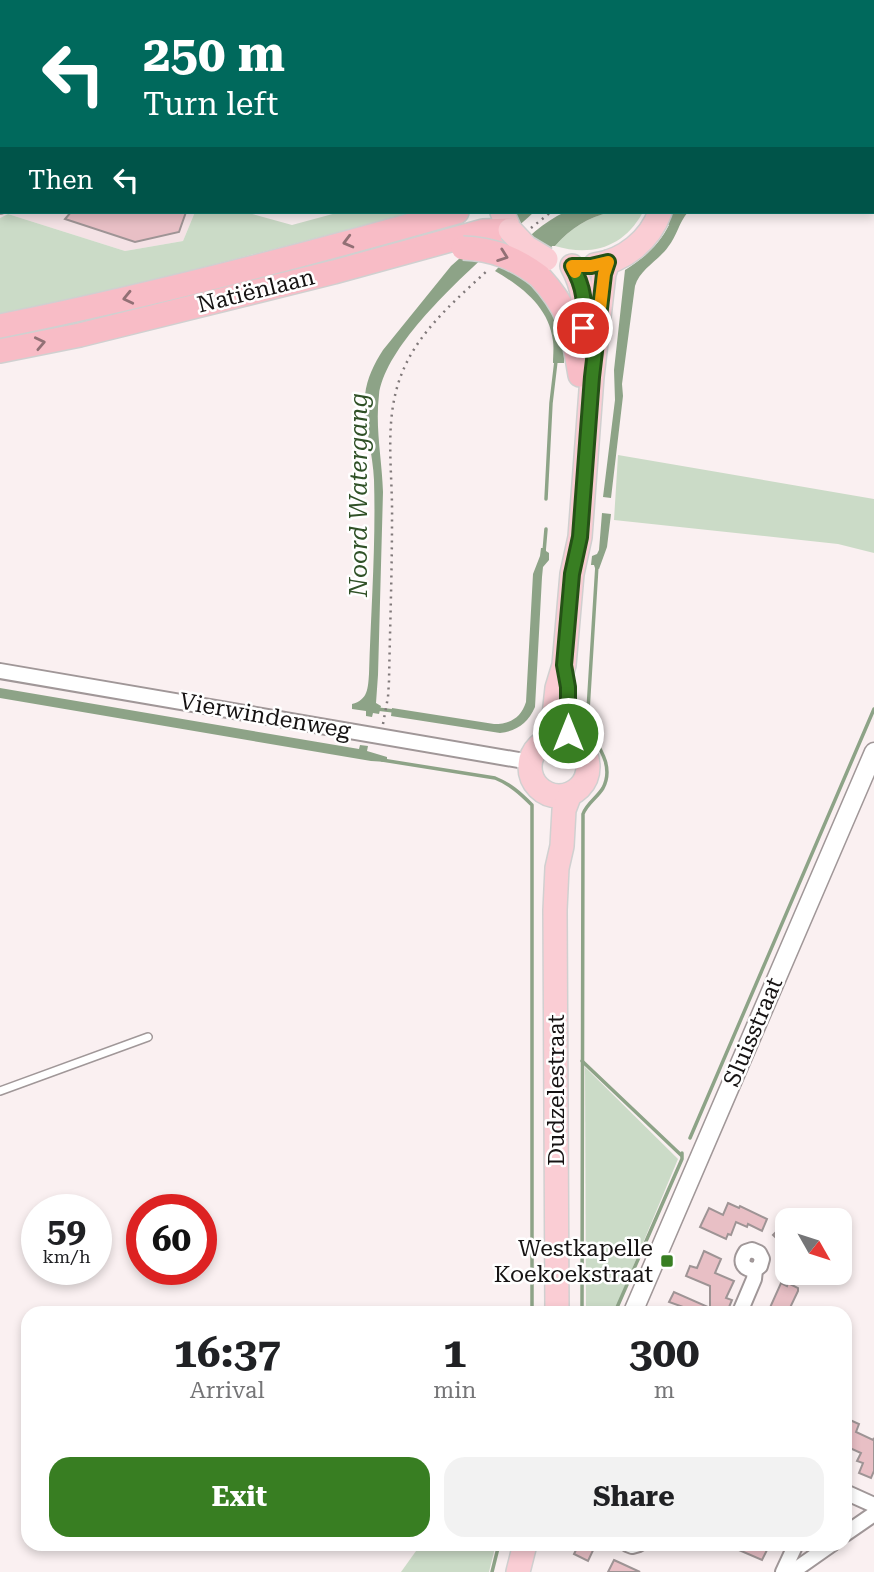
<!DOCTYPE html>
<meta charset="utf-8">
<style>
body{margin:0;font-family:"Roboto Serif",serif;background:#f2f2f2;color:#202124;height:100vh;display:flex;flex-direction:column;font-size:26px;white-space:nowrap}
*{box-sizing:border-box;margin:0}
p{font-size:23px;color:#757577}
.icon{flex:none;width:38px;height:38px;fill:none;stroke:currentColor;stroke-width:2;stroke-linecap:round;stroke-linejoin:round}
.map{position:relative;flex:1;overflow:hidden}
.panel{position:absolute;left:21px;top:1306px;width:831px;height:245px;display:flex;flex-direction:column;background:#fff;border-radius:21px;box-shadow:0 4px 10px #0003}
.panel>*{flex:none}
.banner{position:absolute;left:0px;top:0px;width:875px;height:214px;box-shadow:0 4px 10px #0003;background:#00695c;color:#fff;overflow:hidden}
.needle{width:46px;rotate:129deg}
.controls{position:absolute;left:775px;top:1208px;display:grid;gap:14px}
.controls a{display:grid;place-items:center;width:77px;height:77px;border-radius:14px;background:#fff;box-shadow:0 4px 10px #0003;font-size:35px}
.speed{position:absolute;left:21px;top:1194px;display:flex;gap:14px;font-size:35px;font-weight:700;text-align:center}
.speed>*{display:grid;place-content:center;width:91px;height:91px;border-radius:50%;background:#fff;box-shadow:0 4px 10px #0003;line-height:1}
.speed small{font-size:18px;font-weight:400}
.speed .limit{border:10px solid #d22;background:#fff;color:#111}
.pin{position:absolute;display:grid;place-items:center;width:60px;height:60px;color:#fff;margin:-30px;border:4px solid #fff;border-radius:50%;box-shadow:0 2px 7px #0007}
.me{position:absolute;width:77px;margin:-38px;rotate:0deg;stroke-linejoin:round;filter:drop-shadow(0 0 5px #0008)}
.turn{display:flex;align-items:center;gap:24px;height:147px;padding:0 28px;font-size:32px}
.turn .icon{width:91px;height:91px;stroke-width:2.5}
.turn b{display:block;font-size:49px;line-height:60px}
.then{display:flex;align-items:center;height:66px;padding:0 28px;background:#0003;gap:14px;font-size:26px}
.eta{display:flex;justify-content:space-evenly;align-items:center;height:119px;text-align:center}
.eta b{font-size:42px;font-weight:700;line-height:49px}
.cta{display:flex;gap:14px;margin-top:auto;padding:14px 28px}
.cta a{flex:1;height:80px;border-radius:21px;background:#387e22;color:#fff;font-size:28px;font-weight:700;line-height:80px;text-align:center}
.cta a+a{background:#f2f2f2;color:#202124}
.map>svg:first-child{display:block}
.built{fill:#f4e2e5}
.green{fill:#cbdbc7}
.water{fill:#8da387}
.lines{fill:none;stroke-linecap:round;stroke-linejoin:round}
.stream{stroke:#8da387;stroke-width:3.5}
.building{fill:#e8bfc5;stroke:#9e9495;stroke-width:2}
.service-casing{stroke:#a09798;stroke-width:10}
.minor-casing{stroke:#a09798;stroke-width:18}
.tertiary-casing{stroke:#a09798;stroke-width:21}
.secondary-casing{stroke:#a09798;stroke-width:23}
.primary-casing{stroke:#d0d0d0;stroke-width:26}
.trunk-casing{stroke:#d0d0d0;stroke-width:26}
.path{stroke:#80797a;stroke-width:2.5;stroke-dasharray:2 5;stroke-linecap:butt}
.service{stroke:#fff;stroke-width:7}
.minor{stroke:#fff;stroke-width:14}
.tertiary{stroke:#fff;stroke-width:18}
.secondary{stroke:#fff;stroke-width:19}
.primary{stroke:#facdd4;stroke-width:23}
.trunk{stroke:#f8bcc6;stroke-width:23}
.primary-bridge-casing{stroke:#d0d0d0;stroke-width:26;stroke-linecap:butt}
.trunk-bridge-casing{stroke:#d0d0d0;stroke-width:26;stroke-linecap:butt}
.primary-bridge{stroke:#facdd4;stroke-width:23}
.trunk-bridge{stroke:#f8bcc6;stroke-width:23}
.oneway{stroke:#927075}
.route-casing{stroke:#245216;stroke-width:18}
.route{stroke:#387e22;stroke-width:12}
.slow{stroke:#f59e0b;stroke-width:12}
.poi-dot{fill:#387e22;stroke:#fff;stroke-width:2.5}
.labels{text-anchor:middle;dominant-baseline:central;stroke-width:5;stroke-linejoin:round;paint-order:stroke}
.street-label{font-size:23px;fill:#161313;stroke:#fff}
.poi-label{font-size:23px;fill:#161313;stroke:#fff;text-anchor:end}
.water-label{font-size:24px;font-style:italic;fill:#305127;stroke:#fff}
</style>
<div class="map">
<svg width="874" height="1572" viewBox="0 0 874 1572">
<rect width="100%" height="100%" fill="#faf0f1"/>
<path class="built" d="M0 140 2 143V212H195L183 241 125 251 8 214 0 218Z"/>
<g class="green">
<path d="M195 212H245L292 225 340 212H416L143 283 0 314V218L8 214 125 251 183 241Z"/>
<path d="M611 212H643C624 247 592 257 555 246 571 228 588 217 611 212Z"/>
<path d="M618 455 874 499V553L838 544 614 520Z"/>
<path d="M585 1067 678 1159 617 1305 612 1312H586Z"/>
<path d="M421 1544H496L489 1572H401Z"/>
</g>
<g class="water">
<path d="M512 212H534C491 251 386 337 379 395 375 428 382 459 383 492L378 675 376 703 381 706 379 714 373 713 372 717 366 716V711L352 709V704C368 700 368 688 369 674 371 609 376 544 374 480 373 452 363 422 365 395 367 378 374 364 383 350L451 266Z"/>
<path d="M565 212H611C588 217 571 228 555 246H552L535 286C553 313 565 328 564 363H553C553 356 554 348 553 341 549 307 522 287 495 271 516 249 537 225 565 212Z"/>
<path d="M643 212H688C679 222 677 236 668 247 658 261 640 269 635 286L622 384 623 396 611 498 603 497 615 400 614 370 625 270C644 258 659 245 669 225Z"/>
<path d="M602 513 611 514 607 547 599 569 595 568 594 565H591L592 556 597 554 599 550Z"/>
<path d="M541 548H545L546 551 549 553V560L543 567 542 577 535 707C528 723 517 731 500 733L391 716 392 708 494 724C510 724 521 718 526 702L533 574 540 556Z"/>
<path d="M0 688 359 749 360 745 368 746 367 751 387 757V762L371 761 0 698Z"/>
</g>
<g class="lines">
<g class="stream">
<path d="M546 499 551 403 556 361"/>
<path d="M544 552 546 529"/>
<path d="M377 709 394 711"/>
<path d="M382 760 495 778C510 784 520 793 532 805V1312"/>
<path d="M582 1061 681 1155"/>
<path d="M690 1138 874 709"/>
<path d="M582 1312 583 814C587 803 597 798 603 788 615 765 597 745 587 726L597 565"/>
<path d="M615 1312 682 1159V1153"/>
<path d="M492 1572 499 1544"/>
</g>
</g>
<g class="building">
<path d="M71 212H186L179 232 135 242 65 219Z"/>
<path d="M728 1203 739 1208 740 1206 767 1219 762 1231 748 1224 747 1227 736 1222 731 1235 728 1234 726 1239 700 1227 709 1208 723 1215Z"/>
<path d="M788 1220V1249L773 1235Z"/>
<path d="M704 1251 721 1259 715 1273 734 1281 726 1298 732 1300 727 1312H697L669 1302 674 1292 710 1308V1286L686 1276 690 1266 697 1268Z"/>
<path d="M781 1283 787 1286 788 1283 798 1288V1291L788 1312H768Z"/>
<path d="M850 1420 859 1424 856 1432 873 1440 874 1438V1471L871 1478 859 1473 863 1463 857 1461 861 1453 850 1448 845 1457V1425L848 1426Z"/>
<path d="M579 1544H596L588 1561 574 1554Z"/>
<path d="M725 1544H770L762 1560Z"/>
<path d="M614 1560 640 1572H608Z"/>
</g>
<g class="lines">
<g class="service-casing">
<g id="service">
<path d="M173 2H181"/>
<path d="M864 2 866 0"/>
<path d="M0 1091 148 1037"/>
</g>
</g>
<g class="minor-casing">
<g id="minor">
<path d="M722 0 723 2"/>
<path d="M251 2V0"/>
<path d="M405 2 409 0"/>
<path d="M0 206 2 205"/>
<path d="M0 671 530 762"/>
<path d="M740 1312 754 1279 755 1270 760 1266 762 1259 759 1253 752 1250 746 1252C739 1262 743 1269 755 1270"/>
<path d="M845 1492 874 1505"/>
<path d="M845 1534 874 1514"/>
<path d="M627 1544 632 1546 639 1544"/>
<path d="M783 1572 796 1544"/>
<path d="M792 1572 832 1544"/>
</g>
</g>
<g class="tertiary-casing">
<path id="tertiary" d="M633 1312 874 752"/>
</g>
<g class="secondary-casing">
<g id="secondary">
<path d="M602 0V2"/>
<path d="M626 2V0"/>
</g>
</g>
<g class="primary-casing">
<g id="primary">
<path d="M873 94H874"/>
<path d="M873 122H874"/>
<path d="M502 212 510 230"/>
<path d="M595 265C624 261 650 240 660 212"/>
<path d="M572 266C584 288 585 306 583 330"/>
<circle cx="559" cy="767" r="29"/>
<path d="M548 739 553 725 557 688 564 665 572 574 580 537 592 377 604 274 608 262"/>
<path d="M557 1312 555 910 557 868 562 846 564 810 570 794"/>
<path d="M518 1572 525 1544"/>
</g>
</g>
<g class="trunk-casing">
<g id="trunk">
<path d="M539 276C572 312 572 330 580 375"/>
<path d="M0 326C154 295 306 255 457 212"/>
<path d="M0 351 80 335 334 272 483 231 510 230"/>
</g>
</g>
<g class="path">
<path d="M648 2V0"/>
<path d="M531 228 551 212"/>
<path d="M383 724 388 697 389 681C390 627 392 573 392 520 393 468 382 415 405 366 423 327 458 298 489 269"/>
</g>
<use href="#service" class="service"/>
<use href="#minor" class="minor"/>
<use href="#tertiary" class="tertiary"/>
<use href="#secondary" class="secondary"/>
<use href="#primary" class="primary"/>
<use href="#trunk" class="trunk"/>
<g class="primary-bridge-casing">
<path id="primary-bridge" d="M510 230 526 247 546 259"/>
</g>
<g class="trunk-bridge-casing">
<path id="trunk-bridge" d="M463 248C493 249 515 258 539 276"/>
</g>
<use href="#primary-bridge" class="primary-bridge"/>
<use href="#trunk-bridge" class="trunk-bridge"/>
</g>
<defs><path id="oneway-chevron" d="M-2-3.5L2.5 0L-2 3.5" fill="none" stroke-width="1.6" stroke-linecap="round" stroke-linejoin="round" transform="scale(1.75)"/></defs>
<g class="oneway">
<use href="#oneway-chevron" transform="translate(348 242) rotate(165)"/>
<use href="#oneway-chevron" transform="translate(503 256) rotate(20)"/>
<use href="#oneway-chevron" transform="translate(128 298) rotate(167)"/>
<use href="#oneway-chevron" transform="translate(40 343) rotate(-12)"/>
</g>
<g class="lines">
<g class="route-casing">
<path id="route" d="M568 733V687L564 665 572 574 580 537 592 377 604 274 608 262 591 266H572C585 288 585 304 583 328"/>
</g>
<use href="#route" class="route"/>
<path class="slow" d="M575 272 572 266H591L608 262 604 274 597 334"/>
</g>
<rect class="poi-dot" x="660" y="1254" width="14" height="14" rx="3.5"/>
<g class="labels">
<g class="street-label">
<text transform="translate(256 291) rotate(-14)">Natiënlaan</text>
<text transform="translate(265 716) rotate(10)">Vierwindenweg</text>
<text transform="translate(753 1032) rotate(-67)">Sluisstraat</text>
<text transform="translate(556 1090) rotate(-90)">Dudzelestraat</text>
</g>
<g class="poi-label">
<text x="653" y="1248">Westkapelle<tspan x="653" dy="26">Koekoekstraat</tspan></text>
</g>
<g class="water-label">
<text transform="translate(359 495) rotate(-90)">Noord Watergang</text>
</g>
</g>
</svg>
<div class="controls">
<a><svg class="needle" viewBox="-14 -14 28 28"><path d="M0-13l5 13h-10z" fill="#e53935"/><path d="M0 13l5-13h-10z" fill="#757577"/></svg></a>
</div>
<div class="speed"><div>59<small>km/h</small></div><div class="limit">60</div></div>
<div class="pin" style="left:583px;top:328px;background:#d93025"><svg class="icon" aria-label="arrive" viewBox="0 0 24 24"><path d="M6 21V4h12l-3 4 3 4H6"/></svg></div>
<svg class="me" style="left:568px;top:733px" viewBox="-20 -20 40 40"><circle r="17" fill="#387e22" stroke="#fff" stroke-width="3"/><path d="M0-11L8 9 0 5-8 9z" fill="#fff"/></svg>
<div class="banner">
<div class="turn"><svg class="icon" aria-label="left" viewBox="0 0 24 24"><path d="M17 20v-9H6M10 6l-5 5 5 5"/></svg><div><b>250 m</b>Turn left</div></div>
<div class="then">Then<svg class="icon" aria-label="left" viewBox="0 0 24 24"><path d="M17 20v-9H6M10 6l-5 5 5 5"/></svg></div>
</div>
<section class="panel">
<div class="eta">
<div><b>16:37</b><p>Arrival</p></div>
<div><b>1</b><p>min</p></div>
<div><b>300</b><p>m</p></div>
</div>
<div class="cta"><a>Exit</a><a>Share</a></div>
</section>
</div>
